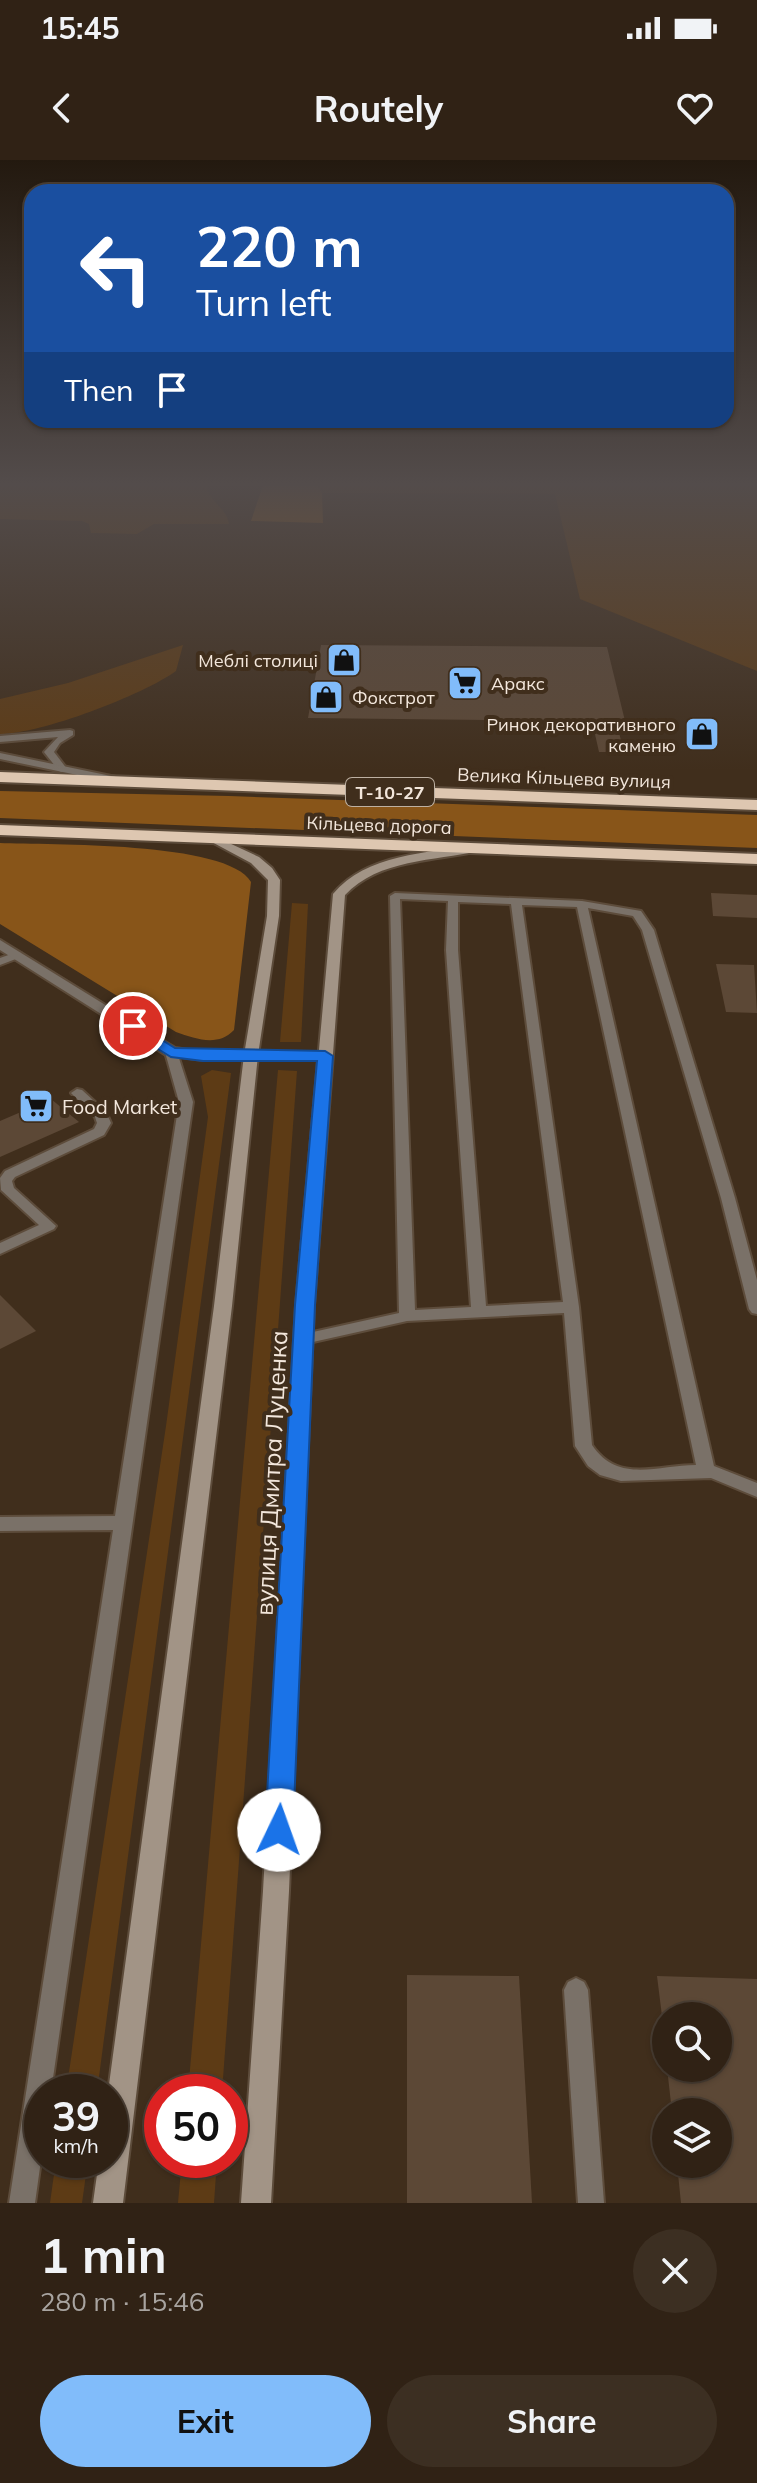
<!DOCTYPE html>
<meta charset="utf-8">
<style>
body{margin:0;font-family:Mulish,sans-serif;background:#3c2f22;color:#f1f3f6;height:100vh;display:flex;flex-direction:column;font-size:30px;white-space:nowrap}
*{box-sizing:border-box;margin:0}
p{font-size:26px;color:#a8a4a0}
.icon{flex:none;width:44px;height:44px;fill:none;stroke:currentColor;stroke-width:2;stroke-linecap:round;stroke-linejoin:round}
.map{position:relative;height:2043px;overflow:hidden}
.panel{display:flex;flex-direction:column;background:#302215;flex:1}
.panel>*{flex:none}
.hud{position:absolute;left:24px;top:24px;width:710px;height:244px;border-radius:24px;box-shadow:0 2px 6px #0004,0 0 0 2px #4b3f34;background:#1a4fa0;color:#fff;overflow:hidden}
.tools{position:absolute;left:652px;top:1842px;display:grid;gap:16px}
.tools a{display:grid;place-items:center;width:80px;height:80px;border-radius:50%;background:#302215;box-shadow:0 2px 6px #0004,0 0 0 2px #4b3f34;font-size:40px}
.speed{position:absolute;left:24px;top:1914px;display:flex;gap:16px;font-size:40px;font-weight:700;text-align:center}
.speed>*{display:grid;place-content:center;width:104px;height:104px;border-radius:50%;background:#302215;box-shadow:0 2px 6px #0004,0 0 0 2px #4b3f34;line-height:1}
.speed small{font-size:20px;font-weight:400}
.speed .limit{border:12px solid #d22;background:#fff;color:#111}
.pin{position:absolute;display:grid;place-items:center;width:68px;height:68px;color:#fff;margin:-34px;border:4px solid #fff;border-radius:50%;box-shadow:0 2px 8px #0007}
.me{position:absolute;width:88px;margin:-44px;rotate:3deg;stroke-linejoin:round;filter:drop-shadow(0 0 6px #0008)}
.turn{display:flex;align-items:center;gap:28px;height:168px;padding:0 40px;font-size:36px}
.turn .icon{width:104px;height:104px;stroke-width:2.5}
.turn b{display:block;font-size:56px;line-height:68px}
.then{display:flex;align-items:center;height:76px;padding:0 40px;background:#0003;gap:16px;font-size:30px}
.round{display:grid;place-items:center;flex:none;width:84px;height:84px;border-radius:42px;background:#3c2f22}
.head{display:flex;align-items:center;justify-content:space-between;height:136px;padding:0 40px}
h1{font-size:48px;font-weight:700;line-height:60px}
.primary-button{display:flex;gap:16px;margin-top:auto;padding:16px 40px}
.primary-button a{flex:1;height:92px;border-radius:48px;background:#81bcfa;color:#111;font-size:32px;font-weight:700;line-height:92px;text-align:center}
.primary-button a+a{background:#3c2f22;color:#f1f3f6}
.status{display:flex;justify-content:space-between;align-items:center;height:56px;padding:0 40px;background:#302215;direction:ltr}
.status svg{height:22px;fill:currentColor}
header{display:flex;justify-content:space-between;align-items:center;height:104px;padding:0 40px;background:#302215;font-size:36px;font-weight:700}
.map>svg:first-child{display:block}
.green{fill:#5d3b15}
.forest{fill:#885519}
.building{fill:#5c4836}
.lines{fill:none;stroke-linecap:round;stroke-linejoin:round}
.lane-casing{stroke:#5d4c3b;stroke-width:4}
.street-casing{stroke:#5d4c3b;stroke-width:4}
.secondary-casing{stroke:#5d4c3b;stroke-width:4}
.highway-casing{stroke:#5d4c3b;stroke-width:4}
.lane{fill:#7a7168;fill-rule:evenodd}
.street{fill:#7a7168;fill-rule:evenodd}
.secondary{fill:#a29486;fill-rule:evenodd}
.highway{fill:#dec7b1;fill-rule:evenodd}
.route{fill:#1a73e8;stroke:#114b97;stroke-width:2}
.labels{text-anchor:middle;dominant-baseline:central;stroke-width:8;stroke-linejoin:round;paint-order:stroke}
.far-poi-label{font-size:18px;fill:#f3e7dc;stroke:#402e1c;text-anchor:end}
.far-street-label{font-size:18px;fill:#f3e7dc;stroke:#402e1c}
.shield{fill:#402e1c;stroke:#bdb0a2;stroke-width:2}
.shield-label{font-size:18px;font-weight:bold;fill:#f3e7dc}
.poi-label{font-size:20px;fill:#f3e7dc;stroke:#402e1c;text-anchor:start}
.near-street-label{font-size:24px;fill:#f3e7dc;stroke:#402e1c}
</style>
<div class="status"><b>15:45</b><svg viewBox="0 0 49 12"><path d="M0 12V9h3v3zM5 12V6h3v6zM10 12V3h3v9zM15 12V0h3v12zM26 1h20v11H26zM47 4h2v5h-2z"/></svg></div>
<header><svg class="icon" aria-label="back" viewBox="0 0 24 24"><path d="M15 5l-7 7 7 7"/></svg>Routely<svg class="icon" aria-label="heart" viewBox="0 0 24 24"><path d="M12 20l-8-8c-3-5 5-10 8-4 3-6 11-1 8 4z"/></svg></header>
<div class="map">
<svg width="757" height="2043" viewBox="0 0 757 2043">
<rect width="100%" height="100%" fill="#402e1c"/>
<g class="green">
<path d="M0 325H206C209 342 227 348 229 364H154L137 374 91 373 89 364 82 361 0 359Z"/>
<path d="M317 325H757V511L580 439 555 334 322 333Z"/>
<path d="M183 485 176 511C143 535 41 574 0 574V539L68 523Z"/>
<path d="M292 743 308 744 301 882H280Z"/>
<path d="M212 910 231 913 97 1932H66L166 1266 208 957 201 916Z"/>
<path d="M278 910 297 911 222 1932H188Z"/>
<path d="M56 2000H88L82 2043H50Z"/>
<path d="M182 2000H217L214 2043H178Z"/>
</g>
<g class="forest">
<path d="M263 325H317L322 333 323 363 251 361Z"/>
<path d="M0 631 229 636 757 655V688L0 658Z"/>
<path d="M0 683C48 685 228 681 251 722L234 870C218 887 196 879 176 872L0 764Z"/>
</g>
<g class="building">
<path d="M321 485 607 487 625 561H616L624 592H599L592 561 308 558Z"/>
<path d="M711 733 757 735V758L713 756Z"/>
<path d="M716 804 754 805 757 853 726 852Z"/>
<path d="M51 939 79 962 0 997V961Z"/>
<path d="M0 1135 36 1171 0 1189Z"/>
<path d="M407 1815 519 1816 532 2043H407Z"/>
<path d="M657 1816 757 1819V2043H681L677 2004H718V1952H672L667 1908H718V1856H662Z"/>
</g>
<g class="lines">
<g class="lane-casing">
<g id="lane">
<path d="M70 570 73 571V575L60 583 54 592 67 609 62 612 59 611 44 592 58 577 0 582V576Z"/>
<path d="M395 733 582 741 641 751 654 770 735 1038 757 1120V1154L752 1153 749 1149 721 1038 642 770 633 756 588 748 714 1306 757 1323V1337L711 1318 621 1321 600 1315 588 1306 575 1286 564 1153 407 1161 304 1184 298 1183 296 1179 298 1175 304 1174 399 1153 390 736ZM400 739 448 741 446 790 471 1147 415 1150ZM458 742 511 744 563 1142 486 1146 458 790ZM522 745 577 747 696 1305C658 1305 618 1324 592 1285L579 1147Z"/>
<path d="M17 792 21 793V797L0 805V798Z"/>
<path d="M171 888 177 892 193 942 51 1932H42V1993L35 2043H9L113 1370 0 1371V1357L115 1356 179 942 165 892Z"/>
<path d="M77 929 82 930 106 952 111 963 104 975 15 1017 12 1021 14 1028 56 1066 54 1069 0 1094V1083L39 1065 1 1030 0 1018 5 1011 94 969 97 963 95 957 71 933Z"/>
<path d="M576 1818 584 1822 588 1830 604 2043H578L564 1830 568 1822Z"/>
</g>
</g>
<g class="street-casing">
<g id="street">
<path d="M0 593 116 617 121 620 116 623 0 599Z"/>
<path d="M0 780 175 888 203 892H325L332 896 325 900H203L166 895 0 790Z"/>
</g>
</g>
<g class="secondary-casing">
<g id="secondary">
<path d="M214 676 259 697 272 708 280 720 279 756 258 895 232 1146 123 2043H93L99 2000H110L108 1932 214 1146 244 895 267 756 268 720 251 703 210 681V677Z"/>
<path d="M475 685 479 687V691C434 701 379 699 345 735L314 1145 289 1731 271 2043H241L263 1731 296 1145 333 734C366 694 428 693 475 685Z"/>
</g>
</g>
<g class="highway-casing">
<g id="highway">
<path d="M0 612 757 640V650L0 622Z"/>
<path d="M0 665 757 694V704L0 675Z"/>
</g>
</g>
<use href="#lane" class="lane"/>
<use href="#street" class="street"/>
<use href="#secondary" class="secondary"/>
<use href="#highway" class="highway"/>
</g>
<linearGradient id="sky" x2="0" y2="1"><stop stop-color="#23190f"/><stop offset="0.53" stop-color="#534c4b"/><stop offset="1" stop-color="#534c4b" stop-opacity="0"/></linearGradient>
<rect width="757" height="611" fill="url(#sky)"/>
<path class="route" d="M133 862 175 888 325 891 333 896 315 1145 293 1670 289 1679 279 1682 269 1679 265 1670 295 1145 317 901H203L171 897 127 870 125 866Z"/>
<defs>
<g id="shop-square" transform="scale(1.8)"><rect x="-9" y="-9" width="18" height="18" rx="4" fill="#81bcfa" stroke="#402e1c"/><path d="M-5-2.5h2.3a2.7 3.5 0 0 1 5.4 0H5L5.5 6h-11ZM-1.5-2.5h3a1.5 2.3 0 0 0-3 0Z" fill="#111"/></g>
<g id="supermarket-square" transform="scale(1.8)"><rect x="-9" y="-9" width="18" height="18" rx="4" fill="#81bcfa" stroke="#402e1c"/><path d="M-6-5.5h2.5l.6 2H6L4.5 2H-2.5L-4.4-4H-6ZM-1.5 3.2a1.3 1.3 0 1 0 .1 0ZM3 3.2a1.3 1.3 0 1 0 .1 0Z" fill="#111"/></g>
</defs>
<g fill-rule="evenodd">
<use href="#shop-square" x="344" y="500"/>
<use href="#supermarket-square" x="465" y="523"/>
<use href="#shop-square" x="326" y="537"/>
<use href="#shop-square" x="702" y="574"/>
<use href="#supermarket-square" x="36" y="946"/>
</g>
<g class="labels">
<g class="far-poi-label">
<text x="318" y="500">Меблі столиці</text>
<text x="491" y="523" text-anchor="start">Аракс</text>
<text x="352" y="537" text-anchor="start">Фокстрот</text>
<text x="676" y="564">Ринок декоративного<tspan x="676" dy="21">каменю</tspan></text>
</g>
<g class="far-street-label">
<text transform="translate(564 618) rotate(2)">Велика Кільцева вулиця</text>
<text transform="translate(379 665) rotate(2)">Кільцева дорога</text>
</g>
<rect class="shield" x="346" y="618" width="88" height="28" rx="6"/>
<g class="shield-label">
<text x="390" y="632">Т-10-27</text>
</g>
<g class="poi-label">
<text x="62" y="946">Food Market</text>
</g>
<g class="near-street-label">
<text transform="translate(271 1313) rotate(-87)">вулиця Дмитра Луценка</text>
</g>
</g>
</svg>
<div class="tools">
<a><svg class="icon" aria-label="search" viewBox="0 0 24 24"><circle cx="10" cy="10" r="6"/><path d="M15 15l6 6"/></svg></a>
<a><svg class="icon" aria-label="layers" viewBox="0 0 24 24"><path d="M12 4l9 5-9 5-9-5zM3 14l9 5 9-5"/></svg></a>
</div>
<div class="speed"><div>39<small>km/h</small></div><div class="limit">50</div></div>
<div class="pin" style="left:133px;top:866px;background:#d93025"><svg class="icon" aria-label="arrive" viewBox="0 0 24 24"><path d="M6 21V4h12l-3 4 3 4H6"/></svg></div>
<svg class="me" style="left:279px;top:1670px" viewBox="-20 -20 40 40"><circle r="19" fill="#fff"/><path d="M0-13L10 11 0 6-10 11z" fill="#1a73e8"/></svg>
<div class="hud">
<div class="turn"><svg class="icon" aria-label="left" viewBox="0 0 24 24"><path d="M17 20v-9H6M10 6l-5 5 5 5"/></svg><div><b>220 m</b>Turn left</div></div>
<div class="then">Then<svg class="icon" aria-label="arrive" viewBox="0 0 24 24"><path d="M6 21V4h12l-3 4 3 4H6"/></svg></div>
</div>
</div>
<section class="panel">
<div class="head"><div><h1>1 min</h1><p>280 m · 15:46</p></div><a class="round"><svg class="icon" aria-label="close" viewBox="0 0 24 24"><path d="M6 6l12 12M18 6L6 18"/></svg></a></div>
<div class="primary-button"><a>Exit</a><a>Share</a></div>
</section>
